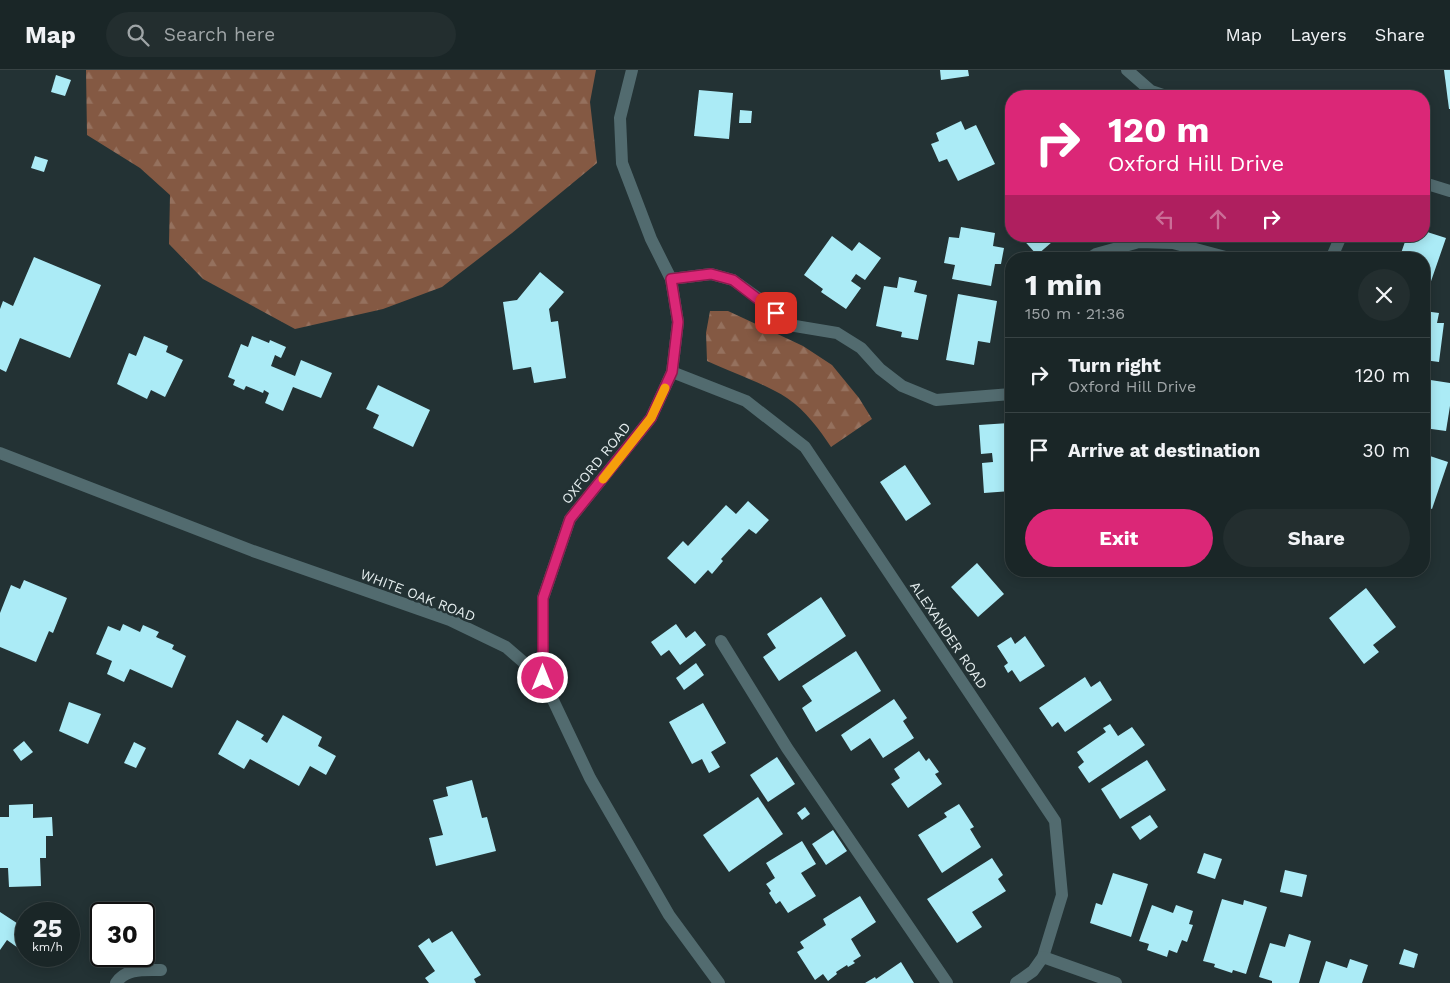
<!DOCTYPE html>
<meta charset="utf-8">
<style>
body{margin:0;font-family:"Work Sans",sans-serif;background:#232e2f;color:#f1f3f6;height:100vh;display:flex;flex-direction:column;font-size:19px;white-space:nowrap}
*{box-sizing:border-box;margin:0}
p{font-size:16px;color:#9fa5a7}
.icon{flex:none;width:28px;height:28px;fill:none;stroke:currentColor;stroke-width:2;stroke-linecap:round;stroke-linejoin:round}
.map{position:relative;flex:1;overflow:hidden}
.panel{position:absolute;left:1005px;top:182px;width:425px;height:325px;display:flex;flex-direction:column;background:#1a2627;border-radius:20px;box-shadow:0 2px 12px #0003,0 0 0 1px #384344}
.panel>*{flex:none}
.hud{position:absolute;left:1005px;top:20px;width:425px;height:152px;border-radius:20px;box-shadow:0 2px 12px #0003,0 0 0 1px #384344;background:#db2777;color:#fff;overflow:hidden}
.speed{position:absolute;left:15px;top:832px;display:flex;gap:10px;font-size:25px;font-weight:700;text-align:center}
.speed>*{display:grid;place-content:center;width:65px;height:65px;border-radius:50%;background:#1a2627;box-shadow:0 2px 12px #0003,0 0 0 1px #384344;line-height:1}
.speed small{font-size:12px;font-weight:400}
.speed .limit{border:2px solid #111;border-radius:8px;background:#fff;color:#111}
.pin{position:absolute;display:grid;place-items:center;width:42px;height:42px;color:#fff;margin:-21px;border-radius:10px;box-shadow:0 2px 8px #0006}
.me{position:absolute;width:55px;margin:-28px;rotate:0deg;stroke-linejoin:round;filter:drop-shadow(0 0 4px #0008)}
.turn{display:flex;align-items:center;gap:18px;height:105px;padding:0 20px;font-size:22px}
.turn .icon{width:65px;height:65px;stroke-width:2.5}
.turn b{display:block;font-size:35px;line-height:42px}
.lanes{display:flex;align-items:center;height:48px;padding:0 20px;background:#0003;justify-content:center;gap:25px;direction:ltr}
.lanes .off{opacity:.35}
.round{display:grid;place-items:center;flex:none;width:52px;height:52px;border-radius:26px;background:#232e2f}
.head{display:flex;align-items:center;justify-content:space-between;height:85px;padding:0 20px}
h1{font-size:30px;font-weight:700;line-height:38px}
.button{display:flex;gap:10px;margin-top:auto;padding:10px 20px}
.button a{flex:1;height:58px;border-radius:30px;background:#db2777;color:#fff;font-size:20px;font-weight:700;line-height:58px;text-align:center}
.button a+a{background:#232e2f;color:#f1f3f6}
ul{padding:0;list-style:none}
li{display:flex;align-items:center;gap:15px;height:75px;padding:0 20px;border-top:1px solid #384344}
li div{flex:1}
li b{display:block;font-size:19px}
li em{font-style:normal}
header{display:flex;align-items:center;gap:30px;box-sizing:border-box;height:70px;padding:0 25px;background:#1a2627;border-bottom:1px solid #384344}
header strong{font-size:24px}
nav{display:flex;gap:28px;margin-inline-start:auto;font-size:18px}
.search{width:350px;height:45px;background:#232e2f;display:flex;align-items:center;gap:12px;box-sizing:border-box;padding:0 18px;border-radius:28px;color:#9fa5a7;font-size:19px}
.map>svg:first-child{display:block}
.forest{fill:url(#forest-firs)}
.building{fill:#abebf6}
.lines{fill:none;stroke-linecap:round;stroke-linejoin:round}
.minor{stroke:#526b6f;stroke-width:12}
.route-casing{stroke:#8e194d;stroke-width:12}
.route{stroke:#db2777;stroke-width:9}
.slow{stroke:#f59e0b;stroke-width:9}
.labels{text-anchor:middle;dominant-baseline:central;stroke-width:5;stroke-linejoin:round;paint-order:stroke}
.street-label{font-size:14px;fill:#e5eeef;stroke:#233234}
</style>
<header>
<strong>Map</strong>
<div class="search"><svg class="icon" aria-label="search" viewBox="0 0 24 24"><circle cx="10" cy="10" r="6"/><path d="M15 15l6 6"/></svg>Search here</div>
<nav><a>Map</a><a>Layers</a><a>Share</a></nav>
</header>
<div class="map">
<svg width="1450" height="913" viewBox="0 0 1450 913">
<defs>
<pattern id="forest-firs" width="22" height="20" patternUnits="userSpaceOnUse" patternTransform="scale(1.25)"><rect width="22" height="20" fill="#845943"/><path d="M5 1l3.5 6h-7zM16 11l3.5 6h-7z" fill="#95715e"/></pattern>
</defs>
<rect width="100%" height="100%" fill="#233234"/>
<g class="forest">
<path d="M86 0H596L590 32 597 93 512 163 442 217 383 239 295 259 203 209 169 174 170 125 140 98 87 65Z"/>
<path d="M710 241H728L803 276 832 295 859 328 872 349 831 377C819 359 806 341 787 328 764 313 732 303 707 291L706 263Z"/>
</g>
<g class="building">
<path d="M940 0H968L969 6 941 10Z"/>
<path d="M1444 0H1450V39H1449Z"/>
<path d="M56 5 71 10 65 26 51 22Z"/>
<path d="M699 20 733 23 729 69 694 66Z"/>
<path d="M740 40 752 41 751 53H739Z"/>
<path d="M961 51 965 60 976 55 995 94 958 111 947 89 939 92 931 74 939 71 936 63Z"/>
<path d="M35 86 48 90 44 102 31 98Z"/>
<path d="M961 157 995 163 993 176 1004 178 1001 194H995L991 216 952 209 955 195 944 193 949 167 959 168Z"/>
<path d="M1424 161 1446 168 1429 217 1424 215V189H1399L1407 166H1424Z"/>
<path d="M832 166 852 181 859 172 881 188 865 210 856 204 851 211 861 218 846 239 821 222 823 219 804 205Z"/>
<path d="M1020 166H1059L1037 185Z"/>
<path d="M34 187 101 215 70 288 20 268 6 302 0 299V239L3 231 13 236Z"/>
<path d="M540 202 564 222 549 239 551 252 558 251 566 308 534 313 531 297 513 300 503 232 517 230Z"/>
<path d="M899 207 917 211 914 222 927 225 918 270 901 267 902 262 876 256 884 216 897 218Z"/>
<path d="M958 224 997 231 990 273 978 271 974 295 946 290Z"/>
<path d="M1424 241 1439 243 1437 253H1444L1439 292 1424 290Z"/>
<path d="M144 266 168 276 166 282 183 290 165 327 151 320 147 329 117 314 129 283 136 286Z"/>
<path d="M252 266 269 273 270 270 286 277 281 288 275 285 271 296 295 306 301 290 332 303 321 328 293 317 283 341 265 333 269 323 264 320 263 323 246 316 244 320 233 315 235 310 228 307 241 274 248 277Z"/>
<path d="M1424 309 1450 313V336L1446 361 1424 358Z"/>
<path d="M378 315 430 340 413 377 373 358 379 345 366 339Z"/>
<path d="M1009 353V359H1011V421L984 423 982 393 993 392 992 383 981 384 979 355Z"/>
<path d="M1424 384 1448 392 1432 439 1424 436Z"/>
<path d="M905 395 931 434 906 451 880 412Z"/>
<path d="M748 431 769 450 756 464 749 459 721 489 723 491 712 504 708 500 695 514 667 488 683 471 688 476 726 435 736 444Z"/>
<path d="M977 493 1004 524 978 547 951 517Z"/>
<path d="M1209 501H1250V505L1209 507Z"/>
<path d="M24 510 67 528 53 563 49 561 36 592 0 577V543L11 515 20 519Z"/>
<path d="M1366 518 1396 557 1373 575 1379 582 1364 594 1329 548Z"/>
<path d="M821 527 846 566 779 611 763 587 776 578 767 564Z"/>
<path d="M123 554 140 562 143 555 159 562 156 567 174 575 172 579 186 586 172 618 130 599 124 612 107 604 112 591 96 584 108 556 120 561Z"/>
<path d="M676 554 686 568 695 561 706 575 680 595 669 580 661 586 651 572Z"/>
<path d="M1025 566 1045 596 1020 612 1012 600 1008 603 1004 596 1008 593 997 576 1011 567 1015 574Z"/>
<path d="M856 581 881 621 816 662 802 638 812 631 802 616Z"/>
<path d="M696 593 704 605 684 620 676 608Z"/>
<path d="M1085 607 1091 617 1100 611 1112 630 1065 662 1058 652 1052 657 1039 638Z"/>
<path d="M894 629 907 648 903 651 914 668 883 688 870 668 851 681 841 665Z"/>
<path d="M69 632 101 644 88 674 59 661Z"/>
<path d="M703 633 726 673 711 682 720 697 709 703 702 689 692 694 669 652Z"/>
<path d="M283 645 322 667 318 676 336 686 326 705 310 696 299 716 250 689 244 699 218 684 237 650 264 665 261 669 267 673Z"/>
<path d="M1110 654 1118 666 1132 657 1145 675 1089 713 1078 697 1084 692 1077 682 1106 662 1103 658Z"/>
<path d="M24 671 33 682 21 691 13 680Z"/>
<path d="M134 672 146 678 136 698 124 693Z"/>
<path d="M919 681 926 691 929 688 939 702 935 704 942 714 908 738 891 714 900 708 894 699Z"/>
<path d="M777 687 795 714 768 732 750 705Z"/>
<path d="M1147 690 1166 720 1120 749 1101 719Z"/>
<path d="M472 710 482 748 487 747 496 781 436 796 429 768 443 765 433 730 448 726 446 717Z"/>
<path d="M758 727 783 764 729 802 703 765Z"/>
<path d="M33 734V748L52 747 53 766H46V788H40L41 816 9 817 8 798H0V747H9V735Z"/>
<path d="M959 734 974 757 970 759 981 777 942 803 918 765 947 747 944 743Z"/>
<path d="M805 737 810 744 802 750 797 743Z"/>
<path d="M1150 745 1158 757 1140 770 1131 757Z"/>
<path d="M833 760 847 781 826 795 812 774Z"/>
<path d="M802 771 816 794 801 803 816 826 788 843 780 831 776 834 769 823 771 821 766 814 775 808 766 793Z"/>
<path d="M1204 783 1222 789 1215 809 1197 803Z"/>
<path d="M992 788 1003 805 998 809 1006 821 972 842 982 857 957 873 927 829Z"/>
<path d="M1285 800 1307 805 1302 827 1280 822Z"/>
<path d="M1113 803 1148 814 1131 867 1090 853 1096 833 1102 835Z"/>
<path d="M860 826 876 852 851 869 861 886 853 891 855 893 848 897 847 895 836 902 837 904 828 911 823 904 815 910 797 882 804 878 800 872 826 855 823 849Z"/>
<path d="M1222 829 1243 835 1244 830 1267 837 1246 904 1233 900 1232 903 1214 897 1215 894 1203 891Z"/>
<path d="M1152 835 1173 843 1176 835 1193 841 1189 854 1193 855 1187 872 1182 870 1177 883 1169 880 1167 887 1147 880 1149 874 1139 871Z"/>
<path d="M0 842 26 859V872L21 880 7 870 0 880Z"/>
<path d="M452 861 481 905 474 909 476 913H429L425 908 435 901 418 876 429 868 432 873Z"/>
<path d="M1289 864 1311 871 1299 913H1272V911L1259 907 1270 873 1285 877Z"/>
<path d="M1404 879 1418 884 1414 898 1399 894Z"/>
<path d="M1350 889 1368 895 1362 913H1319L1326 891 1347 898Z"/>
<path d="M901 892 914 913H865L875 907 876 909Z"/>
</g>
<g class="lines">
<g class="minor">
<path d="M1127 0 1151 21 1166 26"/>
<path d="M1424 113 1450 121"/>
<path d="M1088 189 1096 184 1139 172 1173 173 1233 189"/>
<path d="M1331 189 1341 166"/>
<path d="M671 209 711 204 733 210 762 231 789 255 837 263 861 278 880 299 902 316 936 330 1011 324"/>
<path d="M672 302 746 331 805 377 1055 751 1062 825 1043 887 1033 901 1016 913"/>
<path d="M0 383 253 481 450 550 506 577 543 609 590 708 669 845 719 913"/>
<path d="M721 571 787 678 947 913"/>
<path d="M543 609V528L570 449 651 348 672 302 678 252 671 209 651 169 622 93 620 48 632 0"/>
<path d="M1043 887 1116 913"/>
<path d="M116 913C126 898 144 900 161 900"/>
</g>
</g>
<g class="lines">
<g class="route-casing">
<path id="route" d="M543 608V528L570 449 651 348 672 302 678 252 671 209 711 204 733 210 776 243"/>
</g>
<use href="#route" class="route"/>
<path class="slow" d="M603 409 651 348 665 318"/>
</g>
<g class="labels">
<g class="street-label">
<text transform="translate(596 393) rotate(-51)">OXFORD ROAD</text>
<text transform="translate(418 525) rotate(21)">WHITE OAK ROAD</text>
<text transform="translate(949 565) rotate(56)">ALEXANDER ROAD</text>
</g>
</g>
</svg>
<div class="speed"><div>25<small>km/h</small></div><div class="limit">30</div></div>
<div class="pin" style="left:776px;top:243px;background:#d93025"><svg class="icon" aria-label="arrive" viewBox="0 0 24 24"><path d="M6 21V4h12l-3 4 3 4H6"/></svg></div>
<svg class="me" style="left:543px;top:608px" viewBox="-20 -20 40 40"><circle r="17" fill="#db2777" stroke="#fff" stroke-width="3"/><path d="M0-11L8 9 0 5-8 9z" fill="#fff"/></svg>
<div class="hud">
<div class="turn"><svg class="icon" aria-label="right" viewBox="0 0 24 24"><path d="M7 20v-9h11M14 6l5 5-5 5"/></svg><div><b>120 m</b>Oxford Hill Drive</div></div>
<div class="lanes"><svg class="icon off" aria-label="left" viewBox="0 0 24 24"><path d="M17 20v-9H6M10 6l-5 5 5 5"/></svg><svg class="icon off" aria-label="ahead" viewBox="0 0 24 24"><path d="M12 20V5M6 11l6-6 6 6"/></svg><svg class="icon" aria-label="right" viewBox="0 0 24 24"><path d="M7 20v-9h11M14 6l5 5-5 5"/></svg></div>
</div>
<section class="panel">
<div class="head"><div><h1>1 min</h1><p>150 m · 21:36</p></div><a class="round"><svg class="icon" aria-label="close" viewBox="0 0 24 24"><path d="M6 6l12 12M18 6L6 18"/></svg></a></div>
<ul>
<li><svg class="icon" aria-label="right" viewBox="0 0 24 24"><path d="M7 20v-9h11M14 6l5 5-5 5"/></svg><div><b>Turn right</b><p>Oxford Hill Drive</p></div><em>120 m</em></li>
<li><svg class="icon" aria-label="arrive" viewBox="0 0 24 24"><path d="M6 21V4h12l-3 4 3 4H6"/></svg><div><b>Arrive at destination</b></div><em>30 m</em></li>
</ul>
<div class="button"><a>Exit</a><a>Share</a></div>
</section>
</div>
